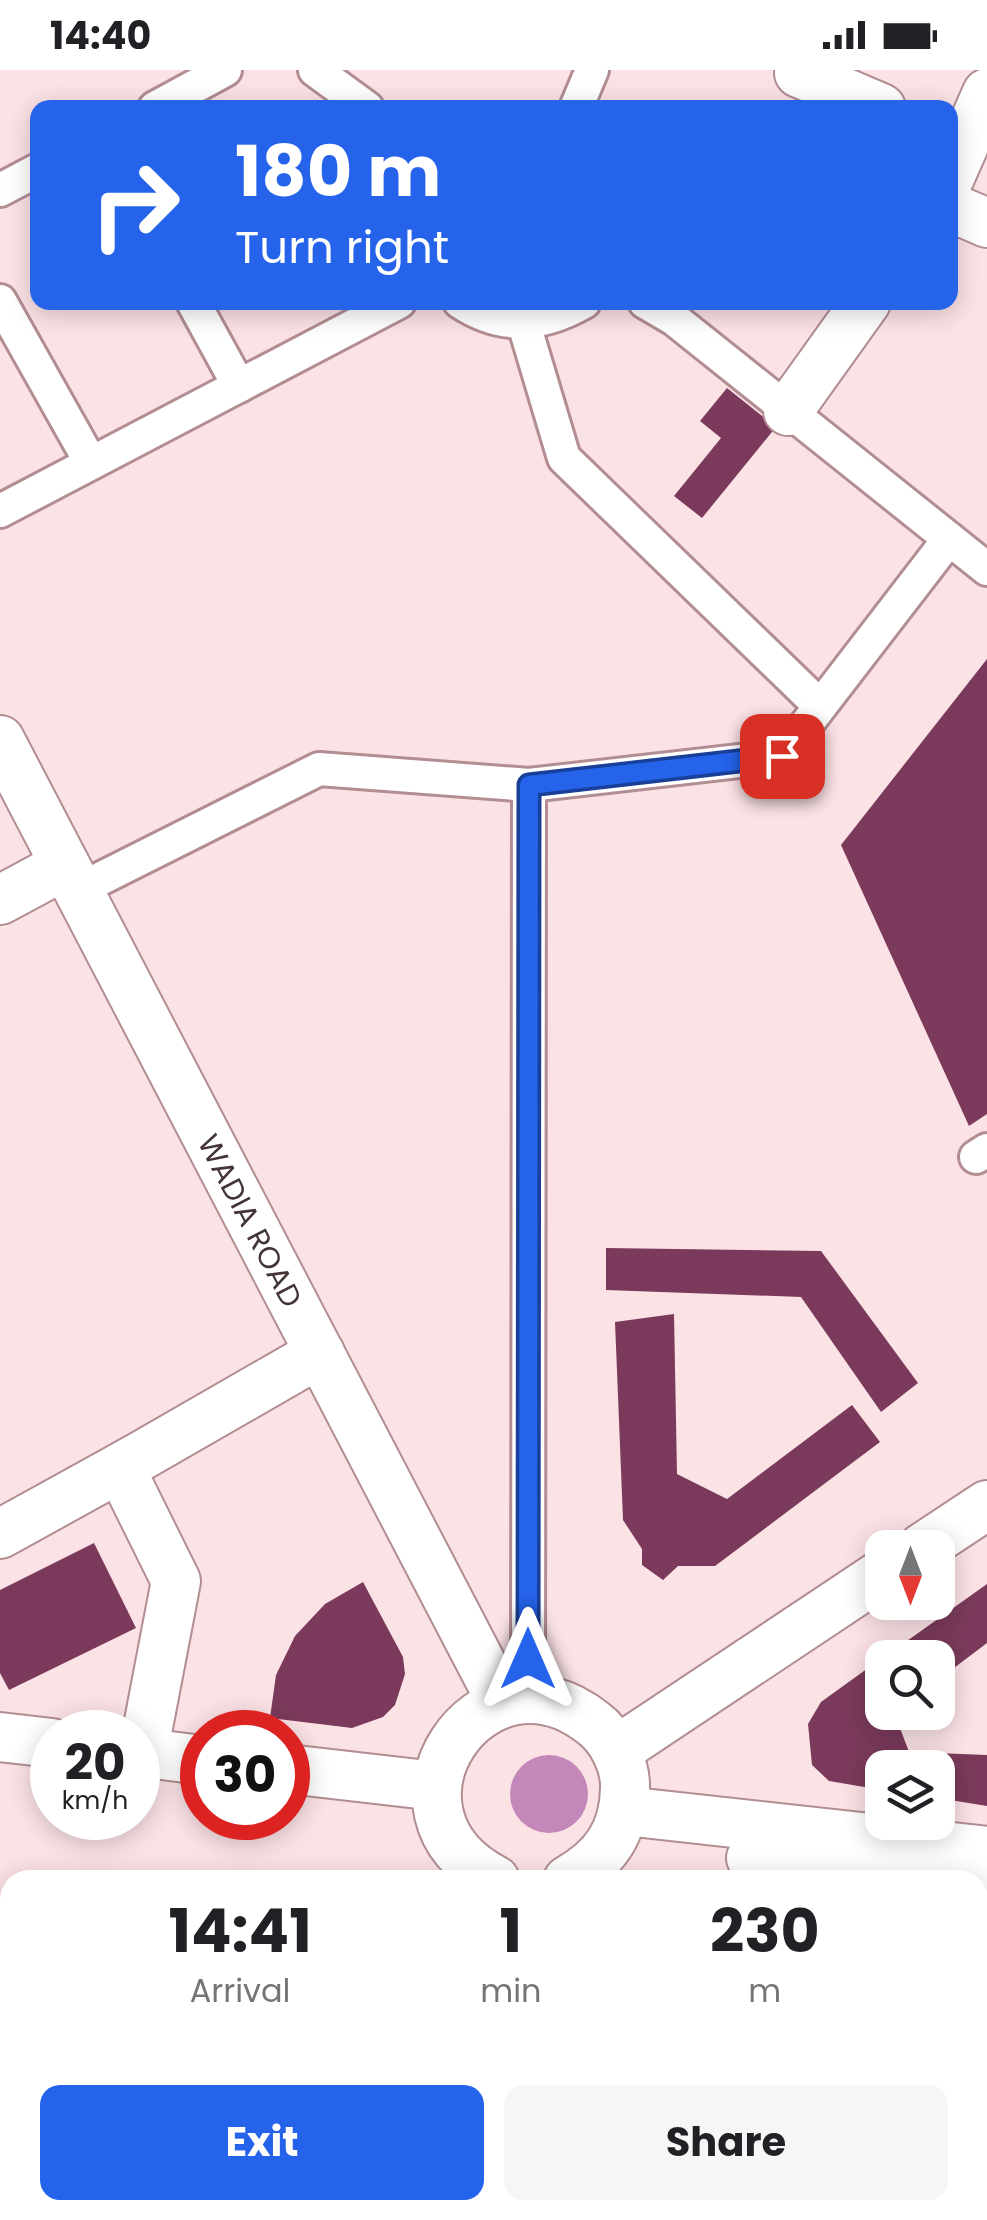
<!DOCTYPE html>
<style>
body{margin:0;font-family:Poppins,sans-serif;background:#f6f6f6;color:#202124;height:100vh;display:flex;flex-direction:column;font-size:38px;white-space:nowrap}
*{box-sizing:border-box;margin:0}
p{font-size:32px;color:#757577}
.icon{flex:none;width:55px;height:55px;fill:none;stroke:currentColor;stroke-width:2;stroke-linecap:round;stroke-linejoin:round}
.map{position:relative;flex:1;overflow:hidden}
.panel{position:absolute;left:0px;top:1800px;width:988px;height:350px;display:flex;flex-direction:column;background:#fff;border-radius:30px 30px 0 0;box-shadow:0 5px 25px #0003}
.panel>*{flex:none}
.guide{position:absolute;left:30px;top:30px;width:928px;height:210px;border-radius:20px;box-shadow:0 5px 25px #0003;background:#2563eb;color:#fff;overflow:hidden}
.needle{width:65px;rotate:180deg}
.tools{position:absolute;left:865px;top:1460px;display:grid;gap:20px}
.tools a{display:grid;place-items:center;width:90px;height:90px;border-radius:20px;background:#fff;box-shadow:0 5px 25px #0003;font-size:50px}
.speed{position:absolute;left:30px;top:1640px;display:flex;gap:20px;font-size:50px;font-weight:700;text-align:center}
.speed>*{display:grid;place-content:center;width:130px;height:130px;border-radius:50%;background:#fff;box-shadow:0 5px 25px #0003;line-height:1}
.speed small{font-size:25px;font-weight:400}
.speed .limit{border:15px solid #d22;background:#fff;color:#111}
.pin{position:absolute;display:grid;place-items:center;width:85px;height:85px;color:#fff;margin:-42px;border-radius:20px;box-shadow:0 5px 15px #0006}
.me{position:absolute;width:110px;margin:-55px;rotate:0deg;stroke-linejoin:round;filter:drop-shadow(0 0 8px #0008)}
.turn{display:flex;align-items:center;gap:35px;height:210px;padding:0 40px;font-size:45px}
.turn .icon{width:130px;height:130px;stroke-width:2.5}
.turn b{display:block;font-size:70px;line-height:85px}
.eta{display:flex;justify-content:space-evenly;align-items:center;height:170px;text-align:center}
.eta b{font-size:60px;font-weight:700;line-height:70px}
.cta{display:flex;gap:20px;margin-top:auto;padding:20px 40px}
.cta a{flex:1;height:115px;border-radius:20px;background:#2563eb;color:#fff;font-size:40px;font-weight:700;line-height:115px;text-align:center}
.cta a+a{background:#f6f6f6;color:#202124}
.status{display:flex;justify-content:space-between;align-items:center;height:70px;padding:0 50px;background:#fff;direction:ltr}
.status svg{height:28px;fill:currentColor}
.map>svg:first-child{display:block}
.green{fill:#eda988}
.water{fill:#c387ba}
.building{fill:#7b3a5b}
.lines{fill:none;stroke-linecap:round;stroke-linejoin:round}
.street-casing{stroke:#b28d92;stroke-width:38}
.secondary-casing{stroke:#b28d92;stroke-width:52}
.street{stroke:#fff;stroke-width:32}
.secondary{stroke:#fff;stroke-width:48}
.route-casing{stroke:#184099;stroke-width:25}
.route{stroke:#2563eb;stroke-width:18}
.labels{text-anchor:middle;dominant-baseline:central;stroke-width:10;stroke-linejoin:round;paint-order:stroke}
.street-label{font-size:30px;fill:#443436;stroke:#fff}
</style>
<div class="status"><b>14:40</b><svg viewBox="0 0 49 12"><path d="M0 12V9h3v3zM5 12V6h3v6zM10 12V3h3v9zM15 12V0h3v12zM26 1h20v11H26zM47 4h2v5h-2z"/></svg></div>
<div class="map">
<svg width="987" height="2150" viewBox="0 0 987 2150">
<rect width="100%" height="100%" fill="#fbe2e5"/>
<path class="green" d="M0 1917 10 1918V2140H39L34 2150H0Z"/>
<circle class="water" cx="549" cy="1724" r="39"/>
<g class="building">
<path d="M727 318 776 357 702 448 674 426 721 368 700 351Z"/>
<path d="M987 589V1044L969 1056 841 775Z"/>
<path d="M606 1178 821 1181 918 1313 881 1342 801 1227 606 1220Z"/>
<path d="M674 1244 677 1404 727 1429 852 1335 880 1372 715 1496H678L663 1510 642 1495V1479L623 1450 615 1252Z"/>
<path d="M94 1473 136 1558 9 1620 0 1603V1520Z"/>
<path d="M363 1512 403 1587 405 1604 395 1635 383 1647 352 1658 270 1648 276 1605 295 1566 325 1534Z"/>
<path d="M987 1514V1573L938 1610V1588H883Z"/>
<path d="M882 1588V1642H894L909 1682 987 1685V1736L938 1728V1698H882V1720L829 1711 812 1695 808 1654 821 1632Z"/>
<path d="M978 1946 987 1947V2015L978 2014Z"/>
<path d="M978 2084 987 2085 984 2150H937L938 2140H978Z"/>
<path d="M825 2140H853L924 2145V2150H826Z"/>
</g>
<g class="lines">
<g class="street-casing">
<g id="street">
<path d="M315 0 367 38"/>
<path d="M155 38 225 0"/>
<path d="M576 38 592 0"/>
<path d="M0 120 38 100"/>
<path d="M0 231 91 393"/>
<path d="M193 232 239 316"/>
<path d="M460 232C502 260 542 256 584 232"/>
<path d="M645 232 674 249 987 499"/>
<path d="M524 254 564 388 820 636"/>
<path d="M0 441 399 232"/>
<path d="M78 820 319 699 529 715 782 686 949 469"/>
<path d="M976 1087 987 1080"/>
<path d="M528 1629 529 715"/>
<path d="M557 2150 558 2146 571 2150"/>
<path d="M721 2150 722 2140"/>
</g>
</g>
<g class="secondary-casing">
<g id="secondary">
<path d="M799 3 881 38"/>
<path d="M950 107 987 23"/>
<path d="M950 137 987 153"/>
<path d="M788 341 866 232"/>
<path id="s1" d="M0 670 502 1633"/>
<path d="M0 830 65 795"/>
<path d="M0 1464 134 1390"/>
<path d="M922 1478 987 1435"/>
<path d="M0 1667 52 1673"/>
<path d="M616 1681 882 1504"/>
<path d="M138 1682 202 1690"/>
<path d="M143 1683 176 1511 120 1398 320 1283"/>
<path d="M288 1699 436 1716"/>
<path d="M625 1741 987 1781"/>
<path d="M751 1788 932 1810"/>
<path d="M495 1810C363 1742 482 1565 593 1653 612 1667 626 1695 625 1719 624 1762 605 1789 568 1810"/>
<path d="M978 1816 987 1817"/>
<path d="M336 2150 341 2140"/>
</g>
</g>
<use href="#street" class="street"/>
<use href="#secondary" class="secondary"/>
</g>
<g class="lines">
<g class="route-casing">
<path id="route" d="M528 1589 529 715 782 686"/>
</g>
<use href="#route" class="route"/>
</g>
<g class="labels">
<g class="street-label">
<text stroke="none"><textPath href="#s1" startOffset="542">WADIA ROAD</textPath></text>
</g>
</g>
</svg>
<div class="tools">
<a><svg class="needle" viewBox="-14 -14 28 28"><path d="M0-13l5 13h-10z" fill="#e53935"/><path d="M0 13l5-13h-10z" fill="#757577"/></svg></a>
<a><svg class="icon" aria-label="search" viewBox="0 0 24 24"><circle cx="10" cy="10" r="6"/><path d="M15 15l6 6"/></svg></a>
<a><svg class="icon" aria-label="layers" viewBox="0 0 24 24"><path d="M12 4l9 5-9 5-9-5zM3 14l9 5 9-5"/></svg></a>
</div>
<div class="speed"><div>20<small>km/h</small></div><div class="limit">30</div></div>
<div class="pin" style="left:782px;top:686px;background:#d93025"><svg class="icon" aria-label="arrive" viewBox="0 0 24 24"><path d="M6 21V4h12l-3 4 3 4H6"/></svg></div>
<svg class="me" style="left:528px;top:1589px" viewBox="-20 -20 40 40"><path d="M0-17L14 15 0 8-14 15z" fill="#2563eb" stroke="#fff" stroke-width="4"/></svg>
<div class="guide">
<div class="turn"><svg class="icon" aria-label="right" viewBox="0 0 24 24"><path d="M7 20v-9h11M14 6l5 5-5 5"/></svg><div><b>180 m</b>Turn right</div></div>
</div>
<section class="panel">
<div class="eta">
<div><b>14:41</b><p>Arrival</p></div>
<div><b>1</b><p>min</p></div>
<div><b>230</b><p>m</p></div>
</div>
<div class="cta"><a>Exit</a><a>Share</a></div>
</section>
</div>
